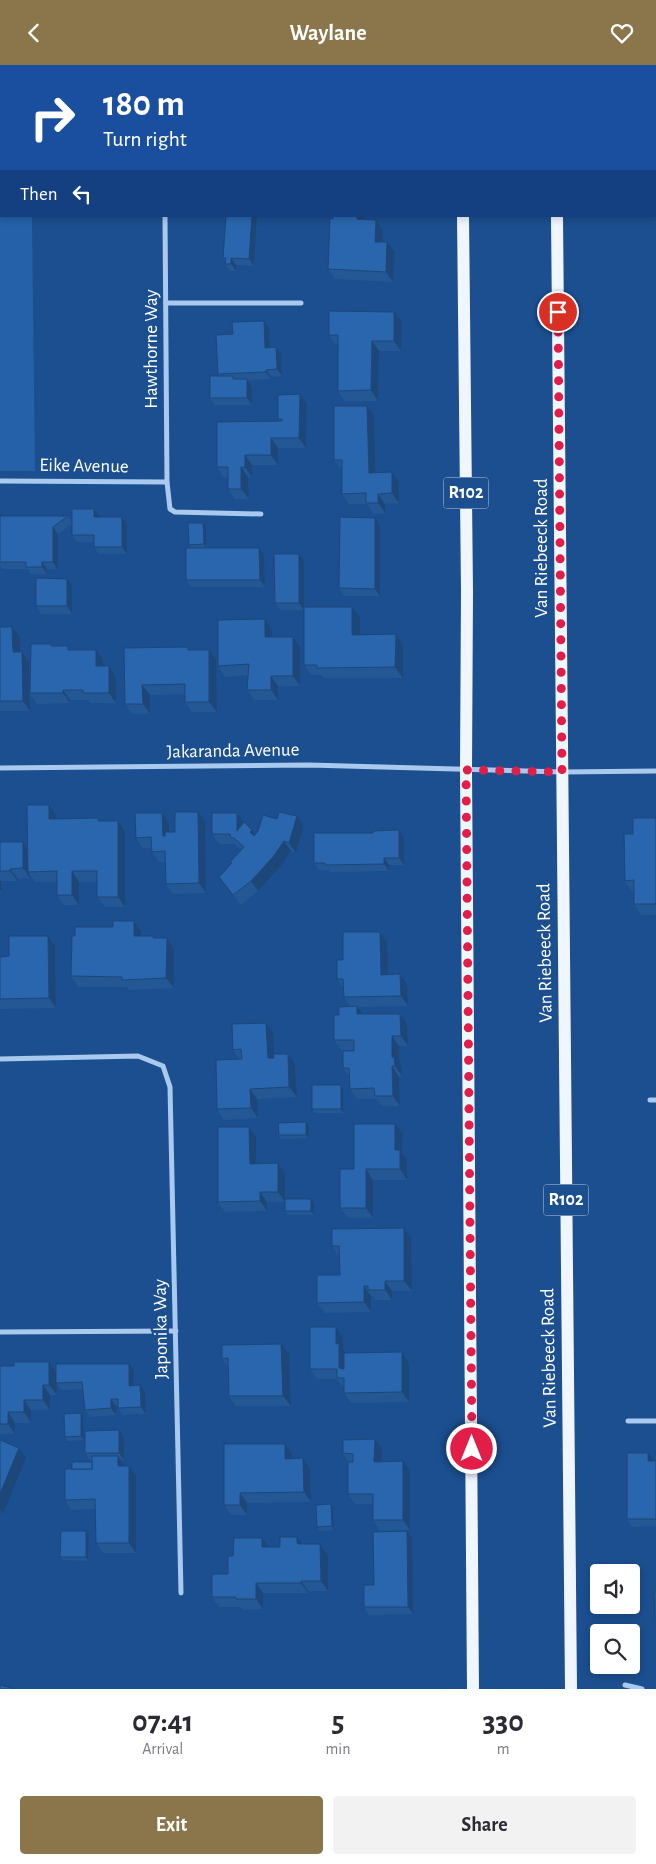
<!DOCTYPE html>
<style>
body{margin:0;font-family:"Alegreya Sans",sans-serif;background:#f2f2f3;color:#2b2b33;height:100vh;display:flex;flex-direction:column;font-size:19px;white-space:nowrap}
*{box-sizing:border-box;margin:0}
p{font-size:16px;color:#7c7c81}
.icon{flex:none;width:28px;height:28px;fill:none;stroke:currentColor;stroke-width:2;stroke-linecap:round;stroke-linejoin:round}
.map{position:relative;height:1624px;overflow:hidden}
.details{display:flex;flex-direction:column;background:#fff;flex:1}
.details>*{flex:none}
.top-card{position:absolute;left:0px;top:0px;width:656px;height:152px;box-shadow:0 2px 8px #0003;background:#1a4fa0;color:#fff;overflow:hidden}
.buttons{position:absolute;left:590px;top:1499px;display:grid;gap:10px}
.buttons a{display:grid;place-items:center;width:50px;height:50px;border-radius:5px;background:#fff;box-shadow:0 2px 8px #0003;font-size:25px}
.pin{position:absolute;display:grid;place-items:center;width:42px;height:42px;color:#fff;margin:-21px;border:2px solid #fff;border-radius:50%;box-shadow:0 1px 5px #0007}
.me{position:absolute;width:55px;margin:-28px;rotate:0deg;stroke-linejoin:round;filter:drop-shadow(0 0 4px #0008)}
.turn{display:flex;align-items:center;gap:18px;height:105px;padding:0 20px;font-size:22px}
.turn .icon{width:65px;height:65px;stroke-width:2.5}
.turn b{display:block;font-size:35px;line-height:42px}
.then{display:flex;align-items:center;height:48px;padding:0 20px;background:#0003;gap:10px;font-size:19px}
.eta{display:flex;justify-content:space-evenly;align-items:center;height:85px;text-align:center}
.eta b{font-size:30px;font-weight:700;line-height:35px}
.cta{display:flex;gap:10px;margin-top:auto;padding:10px 20px}
.cta a{flex:1;height:58px;border-radius:5px;background:#8a764a;color:#fff;font-size:20px;font-weight:700;line-height:58px;text-align:center}
.cta a+a{background:#f2f2f3;color:#2b2b33}
header{display:flex;justify-content:space-between;align-items:center;height:65px;padding:0 20px;background:#8a764a;color:#fff;font-size:22px;font-weight:700}
.map>svg:first-child{display:block}
.green{fill:#2461a8}
.lines{fill:none;stroke-linecap:round;stroke-linejoin:round}
.street{stroke:#a9c9ee;stroke-width:5}
.primary{stroke:#f0f6ff;stroke-width:12}
.wall{fill:#245895}
.shaded-wall{fill:#1d4779}
.building{fill:#2a66ad;stroke:#1d4779}
.route{stroke:#e11d48;stroke-width:9;stroke-dasharray:0 16.2}
.labels{text-anchor:middle;dominant-baseline:central;stroke-width:5;stroke-linejoin:round;paint-order:stroke}
.shield{fill:#1b4f8f;stroke:#bbcadd;stroke-width:1}
.shield-label{font-size:18px;font-weight:bold;fill:#fff}
.street-label{font-size:19px;fill:#fff;stroke:#1b4f8f}
</style>
<header><svg class="icon" aria-label="back" viewBox="0 0 24 24"><path d="M15 5l-7 7 7 7"/></svg>Waylane<svg class="icon" aria-label="heart" viewBox="0 0 24 24"><path d="M12 20l-8-8c-3-5 5-10 8-4 3-6 11-1 8 4z"/></svg></header>
<div class="map">
<svg width="656" height="1624" viewBox="0 0 656 1624">
<rect width="100%" height="100%" fill="#1b4f8f"/>
<path class="green" d="M0 17 1 151H32L35 406H0Z"/>
<g class="lines">
<g class="street">
<path d="M164 0V1"/>
<path d="M165 151 167 417 170 444 175 447 261 449"/>
<path d="M166 238H301"/>
<path d="M0 416 167 417"/>
<path d="M0 703 309 700 562 707 656 706"/>
<path d="M0 994 138 991 163 1001 170 1022 181 1528"/>
<path d="M650 1035H656"/>
<path d="M0 1267 176 1266"/>
<path d="M628 1356H656"/>
<path d="M625 1620 642 1624"/>
</g>
<g class="primary">
<path d="M462 0V1"/>
<path d="M555 0V1"/>
<path d="M463 151 467 526 466 705 473 1624"/>
<path d="M557 151 571 1624"/>
</g>
</g>
<g class="wall">
<path d="M226 151H261H257L254 201 236 200V206H230L225 199 226 197 223 193Z"/>
<path d="M365 155H376L383 166 382 177H387L395 187 393 217 335 214 328 204Z"/>
<path d="M394 247 402 257 401 286H379L378 336H345L338 326V280H336L329 270Z"/>
<path d="M264 256 269 263 270 282 281 289 282 311 271 312V314L247 315 252 322V340H215L210 333 219 311 218 309 233 269Z"/>
<path d="M300 329 307 339 306 383H278V400H252V412H248L249 434H235L228 424V412L224 413 217 402 280 356 278 354Z"/>
<path d="M374 351 376 407 399 417V438L385 439V448L374 449 367 439H349L342 429V405L334 395Z"/>
<path d="M94 444 99 452H122L127 459V489H99L94 482V477H77L72 470V459L58 469V505L47 504V509H31L28 504H2L0 501V451H68L72 457Z"/>
<path d="M203 458 206 461V483H259L264 490 265 522H191L186 515 191 483 189 480Z"/>
<path d="M380 460V531H344L339 523Z"/>
<path d="M299 489 304 496V542H352L360 552V570L403 580V613H324L322 610H311L304 600V545H280L275 538Z"/>
<path d="M67 514 72 521V549H41L36 541Z"/>
<path d="M265 554 272 565V572L300 582V621H278V635H254L247 625 248 610 225 612 218 601Z"/>
<path d="M0 562 20 572V587H22L29 597 30 624 51 579 53 581 70 585H96L103 595V601L116 612V638H90L88 635H70V638L37 639 30 629V646H0Z"/>
<path d="M124 583 190 585 216 595 217 647H192L185 637V629L150 630V649H132L125 639Z"/>
<path d="M237 748 244 758 252 765 255 769 277 754 297 751 304 761 296 788 291 786 280 802 258 826 241 840 219 812 231 799 230 797 242 784 241 783H238L235 779H219L212 769Z"/>
<path d="M56 750V754L98 753 100 756 125 766V842H105L97 832V817H79V840H64L57 830V817H35L30 810V813L18 814V816H1L2 827H0V777L28 784Z"/>
<path d="M656 753V850H641L634 839V826H632L625 816 633 769Z"/>
<path d="M205 757 206 828 173 829 166 819 165 797H159L152 787V783H143L136 773 169 758 170 767H175Z"/>
<path d="M399 765 404 773V800H389V806L330 807 329 805H319L314 798 373 768Z"/>
<path d="M134 856 141 866V871L155 873H167L174 884V923L129 925 127 922H78L71 911 75 871 113 862Z"/>
<path d="M380 867 387 877V910L400 909 407 919 408 941 358 942 363 949 407 959 408 981H399L400 999 401 1002 402 1011 399 1012 400 1041H382L376 1034H357L350 1024V1012L343 1003 354 986V985H341L334 975 339 950 350 942 344 932 343 923 337 914 343 895Z"/>
<path d="M55 881 56 943 0 944V892L9 891Z"/>
<path d="M273 968 274 989H288L295 999 297 1032 257 1034 258 1053 224 1055 217 1044 240 994 233 985Z"/>
<path d="M343 1024V1048H315L312 1044Z"/>
<path d="M306 1057 309 1061V1073L281 1074 279 1070Z"/>
<path d="M249 1062 256 1072 257 1099 278 1098 285 1109V1137H267V1146L225 1147 218 1137Z"/>
<path d="M403 1069 402 1088 407 1095V1115H373V1153H348L340 1143 354 1104Z"/>
<path d="M311 1134 314 1138V1150H288L285 1146Z"/>
<path d="M404 1163 411 1173 412 1226H392V1235H375L373 1231H371V1247L325 1248 317 1238 340 1210 339 1192 332 1181Z"/>
<path d="M336 1262 343 1272V1284L345 1288 402 1287 409 1298V1337L351 1338 344 1328V1323L337 1314H317L310 1304Z"/>
<path d="M289 1289 291 1341H236L229 1331V1303L222 1294Z"/>
<path d="M129 1299 134 1306V1320L145 1327 146 1349 123 1350 118 1343V1341H116V1350L90 1352 85 1345 83 1324 61 1325 56 1318 57 1330H50V1345H31V1358H15V1369H0V1301L56 1307Z"/>
<path d="M81 1348 83 1352 84 1375 67 1376 65 1372Z"/>
<path d="M119 1365 124 1372V1395H121L125 1401H129L136 1411V1488H103L96 1478 95 1444 72 1445 65 1435 92 1397V1395H90L85 1388Z"/>
<path d="M375 1374 382 1384 381 1396 410 1406V1465L380 1466 373 1455V1439H355L348 1429 349 1397 343 1388Z"/>
<path d="M285 1379 292 1389V1394L303 1393 310 1404 311 1437 247 1438V1450H231L224 1440Z"/>
<path d="M648 1388 653 1395V1396H656V1461L632 1462 627 1454Z"/>
<path d="M331 1439 333 1443 334 1465 320 1466 317 1462Z"/>
<path d="M89 1470 88 1496 63 1495 60 1492Z"/>
<path d="M412 1473 413 1549 369 1550 364 1542 374 1520Z"/>
<path d="M302 1479H320L328 1490V1526H308V1528H263V1544L243 1545 241 1542H219L212 1532 228 1509 233 1491 268 1482H280Z"/>
</g>
<g class="shaded-wall">
<rect x="376" y="0" width="7" height="1"/>
<path d="M252 151H257L254 201 249 194Z"/>
<path d="M357 151H365L364 165 357 154Z"/>
<path d="M376 155 383 166 382 187 375 177Z"/>
<path d="M387 177 395 187 393 217 386 207Z"/>
<path d="M231 193 236 200V206L231 199Z"/>
<path d="M394 247 402 257 401 286 394 276Z"/>
<path d="M264 256 269 263 270 290 265 283Z"/>
<path d="M372 276 379 286 378 336 371 325Z"/>
<path d="M276 282 281 289 282 311 277 304Z"/>
<path d="M266 305 271 312V314L266 307Z"/>
<path d="M247 314 252 322V340L247 333Z"/>
<path d="M300 329 307 339 306 383 299 373Z"/>
<path d="M367 341 374 351 376 418 369 408Z"/>
<path d="M271 373 278 383V400L271 390Z"/>
<path d="M245 390 252 400V412L245 402Z"/>
<path d="M241 402 248 412 249 434 241 424Z"/>
<path d="M392 407 399 417V438L392 428Z"/>
<path d="M378 429 385 439V448L378 438Z"/>
<path d="M94 444 99 451V459L94 452Z"/>
<path d="M122 452 127 459V489L122 482Z"/>
<path d="M375 453 380 460V531L375 524Z"/>
<path d="M203 458 206 461V483L204 479Z"/>
<path d="M53 462 58 469V505L53 497Z"/>
<path d="M259 483 264 490 265 522 260 515Z"/>
<path d="M299 489 304 496V545L299 538Z"/>
<path d="M42 497 47 504V509L42 502Z"/>
<path d="M67 514 72 521V549L67 541Z"/>
<path d="M352 542 360 552V580L352 570Z"/>
<path d="M265 554 272 565V582L265 572Z"/>
<path d="M12 562 20 572V597L13 587Z"/>
<path d="M396 569 403 580V613L395 602Z"/>
<path d="M293 572 300 582V621L293 611Z"/>
<path d="M96 585 103 595V611L96 601Z"/>
<path d="M209 585 216 595 217 647 209 637Z"/>
<path d="M22 587 29 597 30 646 23 636Z"/>
<path d="M109 601 116 612V638L109 628Z"/>
<path d="M271 611 278 621V635L271 625Z"/>
<path d="M142 620 150 630V649L143 639Z"/>
<path d="M63 625 70 635V638L63 628Z"/>
<path d="M49 740 56 750V764L49 754Z"/>
<path d="M198 747 205 757 206 828 199 818Z"/>
<path d="M162 748 169 758 170 782 163 771Z"/>
<path d="M237 748 244 758 237 766Z"/>
<path d="M297 751 304 761 296 788 289 778Z"/>
<path d="M118 756 125 766V842L118 832Z"/>
<path d="M252 765 259 775 250 767Z"/>
<path d="M399 765 404 773V800L399 793Z"/>
<path d="M284 776 291 786 280 802 258 826 251 816Z"/>
<path d="M23 777 30 787 28 807 30 810V813L23 803Z"/>
<path d="M384 793 389 800V806L384 799Z"/>
<path d="M10 804 18 814V816L10 806Z"/>
<path d="M72 806 79 817V840L72 830Z"/>
<path d="M0 814 1 816 2 827 0 825Z"/>
<path d="M134 856 141 866V881L134 871Z"/>
<path d="M380 867 387 877 388 920 381 910Z"/>
<path d="M48 871 55 881 56 943 49 933Z"/>
<path d="M167 873 174 884V923L166 913Z"/>
<path d="M400 909 407 919 408 941 401 931Z"/>
<path d="M357 941 365 952 357 949Z"/>
<path d="M400 949 407 959 408 981 401 971Z"/>
<path d="M266 958 273 968 275 1003 268 993Z"/>
<path d="M392 971 399 981 400 999 401 1002 402 1011 395 1001 392 992Z"/>
<path d="M288 989 295 999 297 1032 289 1022Z"/>
<path d="M392 1001 399 1012 400 1041 393 1031Z"/>
<path d="M341 1020 343 1024V1048L341 1044Z"/>
<path d="M250 1024 257 1034 258 1053 251 1043Z"/>
<path d="M306 1057 309 1061V1073L306 1070Z"/>
<path d="M395 1059 403 1069 402 1088 407 1095V1115L400 1104 395 1085Z"/>
<path d="M249 1062 256 1072 257 1109 250 1099Z"/>
<path d="M278 1098 285 1109V1137L278 1127Z"/>
<path d="M366 1104 373 1115V1153L366 1143Z"/>
<path d="M260 1127 267 1137V1146L260 1136Z"/>
<path d="M311 1134 314 1138V1150L311 1146Z"/>
<path d="M404 1163 411 1173 412 1226 404 1216Z"/>
<path d="M385 1216 392 1226V1235L385 1225Z"/>
<path d="M364 1221 371 1231V1247L364 1237Z"/>
<path d="M336 1262 343 1272V1284L346 1289V1314L339 1303 336 1279Z"/>
<path d="M281 1279 289 1289 291 1341 283 1331Z"/>
<path d="M402 1287 409 1298V1337L402 1327Z"/>
<path d="M49 1297 56 1307 57 1330 49 1320Z"/>
<path d="M129 1299 134 1306V1328L129 1321Z"/>
<path d="M43 1320 50 1330V1345L43 1335Z"/>
<path d="M140 1320 145 1327 146 1349 141 1342Z"/>
<path d="M111 1334 116 1341V1350L111 1343Z"/>
<path d="M24 1335 31 1345V1358L24 1347Z"/>
<path d="M8 1347 15 1358V1369L8 1359Z"/>
<path d="M81 1348 83 1352 84 1375 81 1371Z"/>
<path d="M119 1365 124 1372V1395L119 1388Z"/>
<path d="M375 1374 382 1384 381 1407 374 1397Z"/>
<path d="M285 1379 292 1389V1404L285 1394Z"/>
<path d="M19 1383 26 1393 3 1449 0 1444V1429Z"/>
<path d="M648 1388 653 1395V1403L648 1396Z"/>
<path d="M118 1391 125 1401H118Z"/>
<path d="M303 1393 310 1404 311 1437 304 1427Z"/>
<path d="M403 1396 410 1406V1465L403 1455Z"/>
<path d="M129 1401 136 1411V1488L129 1478Z"/>
<path d="M240 1428 247 1438V1450L240 1440Z"/>
<path d="M331 1439 333 1443 334 1465 332 1461Z"/>
<path d="M86 1466 89 1470 88 1496 86 1492Z"/>
<path d="M407 1466 412 1473 413 1549 408 1542Z"/>
<path d="M297 1472 304 1482V1488L297 1478Z"/>
<path d="M262 1473 269 1483 262 1482Z"/>
<path d="M320 1479 328 1490V1526L321 1516Z"/>
<path d="M301 1516 308 1526V1528L301 1518Z"/>
<path d="M256 1518 263 1528V1544L256 1534Z"/>
</g>
<g class="building">
<rect x="324" y="0" width="52" height="1"/>
<path d="M226 151H252L249 194 231 193V199H225L226 193H223Z"/>
<path d="M333 151H357V154L376 155 375 177H387L386 207 328 204 330 153 333 154Z"/>
<path d="M329 246 394 247V276H372L371 325 338 326V270H329Z"/>
<path d="M264 256 265 283 276 282 277 304 266 305V307L218 309 216 270 233 269 232 257Z"/>
<path d="M210 311H233V314H247V333H210Z"/>
<path d="M300 329 299 373H271V390H245V402H241V424H228V402H217V357L282 356V354H278V330Z"/>
<path d="M334 341H367L369 408 392 407V428L378 429V438H366V428L342 429V395H334Z"/>
<path d="M72 444H94V452H122V482H94V470H72Z"/>
<path d="M0 451H68L53 462V497H42V502H26V497H0Z"/>
<path d="M340 452 375 453V524L339 523Z"/>
<path d="M188 458H203L204 479 189 480Z"/>
<path d="M186 483H259L260 515H186Z"/>
<path d="M274 489H299V538H275Z"/>
<path d="M36 513 67 514V541H36Z"/>
<path d="M304 542H352V570L396 569 395 602 317 603V600H304Z"/>
<path d="M265 554V572H293V611H271V625H247L249 599 218 601V555Z"/>
<path d="M0 562H12L13 587H22L23 636H0Z"/>
<path d="M31 579H51V581H68V585H96V601H109V628H83V625H63V628H30Z"/>
<path d="M188 582V585H209V637H185V619L142 620 143 639H125L124 583Z"/>
<path d="M27 740H49V754L98 753V756H118V832H97V806H72V830H57V806L28 807Z"/>
<path d="M175 747H198L199 818 166 819 165 786 152 787 151 772 136 773 135 748H162L163 771H165V767H175Z"/>
<path d="M279 747 297 751 289 778 284 776 273 792 251 816 233 830 219 812 232 798 230 797 244 782 234 773H231L230 769H212V748H237V766L244 757 252 765 250 767 254 771 258 766 263 750 277 754Z"/>
<path d="M633 753H656V839H634V815L625 816 624 769H633Z"/>
<path d="M399 765V793H384V799L325 800V798H314V768H373V766Z"/>
<path d="M0 777H23V803L10 804V806H0Z"/>
<path d="M113 856H134V871H153V873H167L166 913 122 915V912L71 911 72 871H75V862H113Z"/>
<path d="M343 867H380L381 910 400 909 401 931 344 932 343 914H337V895H343Z"/>
<path d="M9 871H48L49 933 0 934V892L9 891Z"/>
<path d="M357 941V949H400L401 971H392V992H394L395 1001H392L393 1031H375L374 1023 350 1024 349 1003H343V986H354V975H334V950H339V942Z"/>
<path d="M266 958 268 993H274L273 989H288L289 1022 250 1024 251 1043 217 1044 216 995 242 994 241 984 233 985 232 959Z"/>
<rect x="312" y="1020" width="29" height="24"/>
<path d="M306 1057V1070H279L278 1058Z"/>
<path d="M354 1059H395V1085H400V1104H366V1143H340V1104H354Z"/>
<path d="M218 1062H249L250 1099 278 1098V1127H260V1136L218 1137Z"/>
<rect x="285" y="1134" width="26" height="12"/>
<path d="M404 1163V1216H385V1225H368V1221H364V1237L317 1238V1210H340L339 1181H332V1164Z"/>
<path d="M310 1262H336V1279L339 1278V1303L344 1304V1288L402 1287V1327L344 1328V1313H337V1304H310Z"/>
<path d="M281 1279 283 1331H229L228 1293 222 1294V1280Z"/>
<path d="M14 1297H49V1320H43V1335H24V1347H8V1359H0V1301H14Z"/>
<path d="M56 1299H129V1321L140 1320 141 1342 118 1343V1334H111V1343L85 1345 82 1317 56 1318Z"/>
<path d="M81 1348V1371L65 1372 64 1349Z"/>
<path d="M119 1365V1388H85V1366Z"/>
<path d="M375 1374 374 1397 403 1396V1455H373V1429H348V1397H353V1389L343 1388V1375Z"/>
<path d="M0 1375 19 1383 0 1429Z"/>
<path d="M224 1379H285V1394L303 1393 304 1427 240 1428V1440H224Z"/>
<path d="M627 1388H648V1396H656V1454H627Z"/>
<path d="M92 1391H118V1401H129V1478H96L95 1434 65 1435V1404H92Z"/>
<rect x="72" y="1397" width="20" height="7"/>
<path d="M331 1439 332 1461 317 1462 316 1440Z"/>
<path d="M61 1466H86V1492H60Z"/>
<path d="M407 1466 408 1542H364V1520H374L373 1467Z"/>
<path d="M280 1472H297V1478L298 1479H320L321 1516H301V1518H256V1534H236V1532H212V1509H228V1491H233L234 1473H262V1482H280Z"/>
<path d="M654 1527H656V1555H655Z"/>
<path d="M0 1620 15 1624H0Z"/>
</g>
<g class="lines">
<path class="route" d="M472 1384 466 705 562 707 558 247"/>
</g>
<g class="labels">
<g class="shield">
<rect x="443.5" y="412.5" width="45" height="31" rx="4"/>
<rect x="543.5" y="1119.5" width="45" height="31" rx="4"/>
</g>
<g class="shield-label">
<text x="466" y="428">R102</text>
<text x="566" y="1135">R102</text>
</g>
<g class="street-label">
<text transform="translate(151 284) rotate(-90)">Hawthorne Way</text>
<text transform="translate(84 401) rotate(1)">Eike Avenue</text>
<text transform="translate(541 483) rotate(-90)">Van Riebeeck Road</text>
<text transform="translate(233 686) rotate(-1)">Jakaranda Avenue</text>
<text transform="translate(545 888) rotate(-91)">Van Riebeeck Road</text>
<text transform="translate(161 1264) rotate(-91)">Japonika Way</text>
<text transform="translate(549 1293) rotate(-91)">Van Riebeeck Road</text>
</g>
</g>
</svg>
<div class="buttons">
<a><svg class="icon" aria-label="sound" viewBox="0 0 24 24"><path d="M4 9h4l5-4v14l-5-4H4zM17 9q2 3 0 6"/></svg></a>
<a><svg class="icon" aria-label="search" viewBox="0 0 24 24"><circle cx="10" cy="10" r="6"/><path d="M15 15l6 6"/></svg></a>
</div>
<div class="pin" style="left:558px;top:247px;background:#d93025"><svg class="icon" aria-label="arrive" viewBox="0 0 24 24"><path d="M6 21V4h12l-3 4 3 4H6"/></svg></div>
<svg class="me" style="left:472px;top:1384px" viewBox="-20 -20 40 40"><circle r="17" fill="#e11d48" stroke="#fff" stroke-width="3"/><path d="M0-11L8 9 0 5-8 9z" fill="#fff"/></svg>
<div class="top-card">
<div class="turn"><svg class="icon" aria-label="right" viewBox="0 0 24 24"><path d="M7 20v-9h11M14 6l5 5-5 5"/></svg><div><b>180 m</b>Turn right</div></div>
<div class="then">Then<svg class="icon" aria-label="left" viewBox="0 0 24 24"><path d="M17 20v-9H6M10 6l-5 5 5 5"/></svg></div>
</div>
</div>
<section class="details">
<div class="eta">
<div><b>07:41</b><p>Arrival</p></div>
<div><b>5</b><p>min</p></div>
<div><b>330</b><p>m</p></div>
</div>
<div class="cta"><a>Exit</a><a>Share</a></div>
</section>
